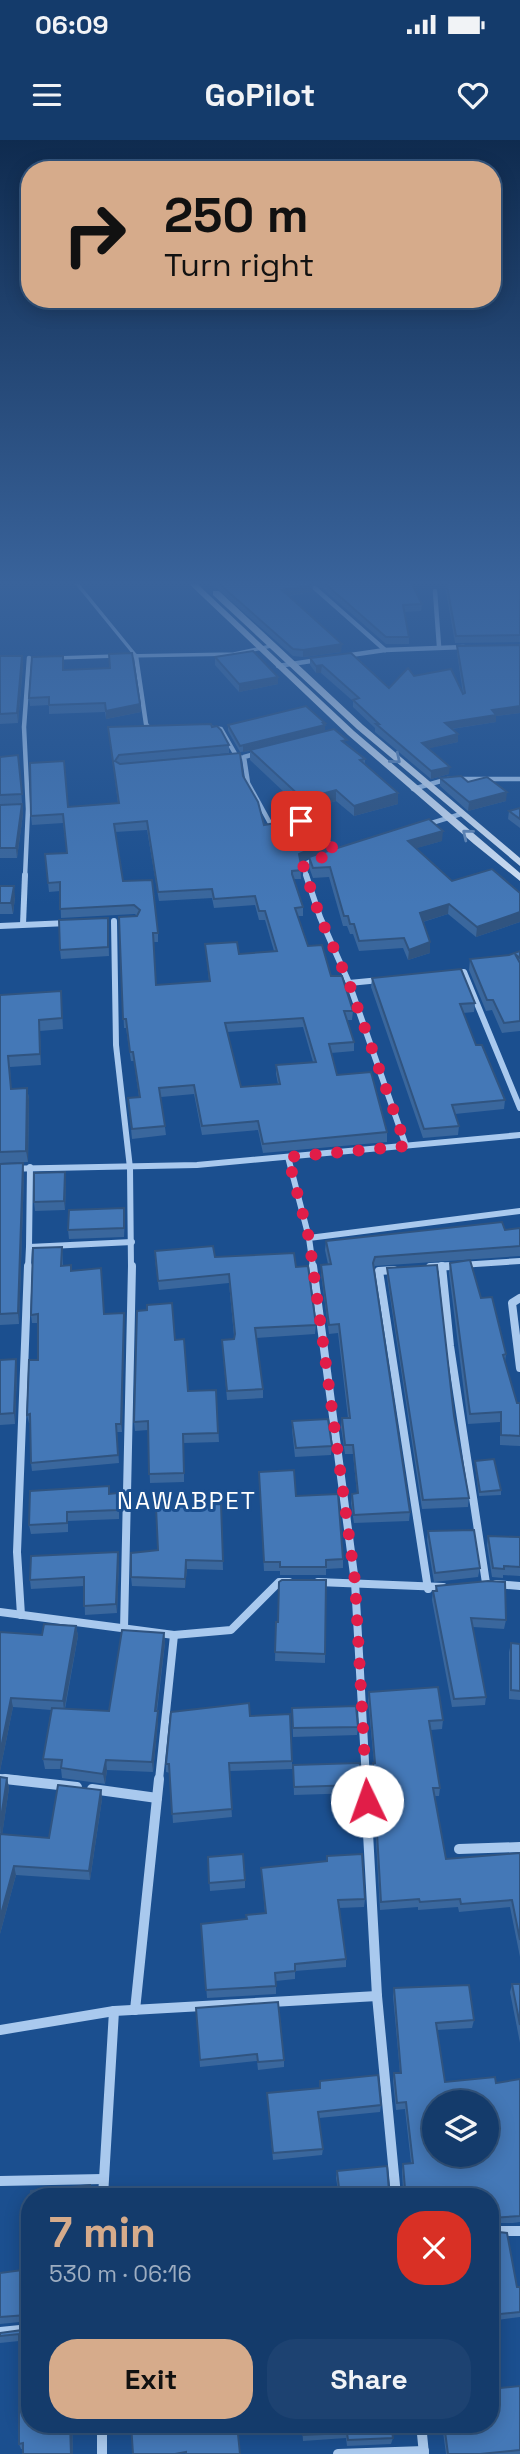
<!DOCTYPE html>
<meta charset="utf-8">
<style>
body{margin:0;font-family:"Space Grotesk",sans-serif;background:#1d4271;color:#f1f3f6;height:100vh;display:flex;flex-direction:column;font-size:26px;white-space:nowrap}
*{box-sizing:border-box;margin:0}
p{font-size:23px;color:#9dadc1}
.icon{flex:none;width:38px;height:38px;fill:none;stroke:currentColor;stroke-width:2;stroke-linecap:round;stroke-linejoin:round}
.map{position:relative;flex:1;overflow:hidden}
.details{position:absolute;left:21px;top:2048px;width:478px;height:245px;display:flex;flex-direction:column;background:#143b6b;border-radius:28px;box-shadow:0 4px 18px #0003,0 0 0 2px #33557e}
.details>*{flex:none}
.top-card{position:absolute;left:21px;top:21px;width:480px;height:147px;border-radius:28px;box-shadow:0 4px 18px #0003,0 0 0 2px #33557e;background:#d6ab8b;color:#111;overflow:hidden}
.fabs{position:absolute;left:422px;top:1950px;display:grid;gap:14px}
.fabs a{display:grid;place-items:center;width:77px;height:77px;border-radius:50%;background:#143b6b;box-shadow:0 4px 18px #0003,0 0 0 2px #33557e;font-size:35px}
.pin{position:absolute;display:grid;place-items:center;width:60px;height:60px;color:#fff;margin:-30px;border-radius:14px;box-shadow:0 4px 10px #0006}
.me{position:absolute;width:77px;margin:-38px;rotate:357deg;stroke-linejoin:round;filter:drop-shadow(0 0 5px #0008)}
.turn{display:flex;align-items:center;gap:24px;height:147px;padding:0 28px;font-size:32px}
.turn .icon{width:91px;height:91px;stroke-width:2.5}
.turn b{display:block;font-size:49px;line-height:60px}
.round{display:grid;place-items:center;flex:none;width:74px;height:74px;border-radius:28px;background:#1d4271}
.overview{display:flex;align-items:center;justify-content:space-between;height:119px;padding:0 28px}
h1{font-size:42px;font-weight:700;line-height:52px;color:#d6ab8b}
.button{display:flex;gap:14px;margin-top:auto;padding:14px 28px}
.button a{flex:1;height:80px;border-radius:28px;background:#d6ab8b;color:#111;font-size:28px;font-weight:700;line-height:80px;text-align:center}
.button a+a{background:#1d4271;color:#f1f3f6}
.status{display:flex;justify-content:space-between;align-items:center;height:49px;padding:0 35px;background:#143b6b;direction:ltr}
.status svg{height:19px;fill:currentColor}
header{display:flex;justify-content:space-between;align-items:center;height:91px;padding:0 28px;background:#143b6b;font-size:32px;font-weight:700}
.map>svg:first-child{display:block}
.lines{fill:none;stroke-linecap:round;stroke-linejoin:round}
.lane{stroke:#a9c9ee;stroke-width:3.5}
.street-far3{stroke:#a9c9ee;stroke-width:4.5}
.street-far2{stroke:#a9c9ee;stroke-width:6}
.street-far1{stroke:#a9c9ee;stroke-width:8}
.street{stroke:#a9c9ee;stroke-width:10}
.secondary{fill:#d6e6fa;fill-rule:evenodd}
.wall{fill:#3a679d;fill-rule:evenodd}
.shaded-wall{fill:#305480}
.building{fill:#4478b7;stroke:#305480;stroke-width:2;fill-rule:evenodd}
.oneway{stroke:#668bba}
.route{stroke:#e11d48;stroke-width:12;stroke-dasharray:0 21.6}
.labels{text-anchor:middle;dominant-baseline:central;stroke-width:6;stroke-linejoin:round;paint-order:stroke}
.quarter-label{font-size:24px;letter-spacing:2px;fill:#fff;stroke:#1b4f8f}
</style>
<div class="status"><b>06:09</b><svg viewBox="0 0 49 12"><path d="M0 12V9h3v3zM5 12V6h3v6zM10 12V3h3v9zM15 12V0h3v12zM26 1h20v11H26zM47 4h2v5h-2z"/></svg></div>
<header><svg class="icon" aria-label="menu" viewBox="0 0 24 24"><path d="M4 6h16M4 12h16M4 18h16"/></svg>GoPilot<svg class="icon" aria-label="heart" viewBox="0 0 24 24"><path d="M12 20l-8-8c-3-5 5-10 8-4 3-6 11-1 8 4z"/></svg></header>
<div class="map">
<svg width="520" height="2314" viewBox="0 0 520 2314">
<rect width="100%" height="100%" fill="#1b4f8f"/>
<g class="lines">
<g class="lane">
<path d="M74 440 136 516"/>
<path d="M126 516 234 514 271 506"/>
<path d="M56 518 116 516"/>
</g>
<g class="street-far3">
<path d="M406 440H440"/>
<path d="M308 442 385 510"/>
<path d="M435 451 439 506"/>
<path d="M136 516 146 584 152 592"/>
<path d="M344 516 385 510 464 507"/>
<path d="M278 526 318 520"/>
<path d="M202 587 221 589 237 617H240"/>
<path d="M258 613 244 617 248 643 270 683H283"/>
<path d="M413 649 448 639H520"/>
<path d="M425 685 461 674"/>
<path d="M323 696 336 712"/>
<path d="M25 737 28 669 24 587 29 518"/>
<path d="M307 737 303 725 317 718"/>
</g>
<g class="street-far2">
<path d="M306 735 320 777 349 843 406 1006"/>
<path d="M114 781 116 905 130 1028 131 1127"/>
<path d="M23 784 25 735"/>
<path d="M0 786 68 783"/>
<path d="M454 833 464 832 520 968"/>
<path d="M349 843 380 840"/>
<path d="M288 1017 309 1098"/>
<path d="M0 1029 197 1025 520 995"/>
<path d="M29 1107 30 1027"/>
<path d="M28 1127 29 1107 132 1102"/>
<path d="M313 1127 309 1098 520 1071"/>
<path d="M430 1127 520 1121"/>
</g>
<g class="street-far1">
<path d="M313 1126 355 1442 366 1640"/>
<path d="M442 1126 450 1206 486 1443"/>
<path d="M430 1127 452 1126"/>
<path d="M394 1130 379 1131 428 1449"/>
<path d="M520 1158 512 1163 520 1228"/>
<path d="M318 1442 443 1447"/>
<path d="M496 1444 520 1446"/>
<path d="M0 1472 174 1495 231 1490 279 1442H289"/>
<path d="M21 1475 17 1412 28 1126"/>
<path d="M124 1489 132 1126"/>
<path d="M0 1638 20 1640"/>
<path d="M159 1640 174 1495"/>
</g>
<g class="street">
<path d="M5 1639 77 1647"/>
<path d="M365 1639 377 1856 396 2056"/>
<path d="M92 1649 157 1658"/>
<path d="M459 1709 520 1707"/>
<path d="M135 1870 159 1639"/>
<path d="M0 1890 114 1871 377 1856"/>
<path d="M0 2041 103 2039"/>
<path d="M103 2056 114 1871"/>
<path d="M490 2091H520"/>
<path d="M0 2192 30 2189"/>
<path d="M102 2284V2314"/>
<path d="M421 2284 424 2314"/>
<path d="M338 2314 424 2311"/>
</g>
<g class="secondary">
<path d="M185 440H193L354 591 520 733V741L474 704 348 595Z"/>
<path d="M213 451H219L363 585 520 718V726L357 589 213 455Z"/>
</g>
</g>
<g class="wall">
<path d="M207 440H306L312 452 289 456 341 512 303 517 293 516Z"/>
<path d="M313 440H410L422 464 421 471 404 472 409 497V504H386Z"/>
<path d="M444 440H520V502L455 503Z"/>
<path d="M520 505V573L496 576V582L452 589 458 594V602L429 608 449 634 431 639 375 592V588L353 567V561L321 533H316L310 525V518L389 548 414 536 463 554 457 513V506Z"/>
<path d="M0 516H22L23 526 18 583 0 584Z"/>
<path d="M215 517 278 544 239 552 215 525Z"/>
<path d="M63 530 140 564 141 572 106 579 105 572 49 574V565L30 566 29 558Z"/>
<path d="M325 583V591L347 604 365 619V625L398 653V664L354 676 336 661 303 670 250 620V611L240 612 228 591V585Z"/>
<path d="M108 587H212L229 605V613L119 624 243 636 264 685 328 709 313 716 442 701 416 708 452 741 520 753V782L476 797 448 774 423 782 430 813 408 820 403 808 359 811 353 794H350L347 786H343L329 737 313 738 309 727V718L300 722 301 739H294L303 767V776H298L308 806 331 836 353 871 352 880H347L354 902V911L331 913 337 935 387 992V1002L263 1013 258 990 202 995 194 954 161 957 166 995 132 999 128 958 139 957 134 921H131L126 888H124L119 777 137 776 135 774 61 778 60 751 49 752 45 714 67 713 63 683 32 685 31 676 68 667 118 663ZM147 690 159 761 212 758 214 768 255 765 259 780H265L274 811 239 814 205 804 209 841 156 845 153 802H158V793L123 741 115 692ZM303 887 313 922 276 925V934L278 944 241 947 227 892Z"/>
<path d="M18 615 23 674 17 718H0V617Z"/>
<path d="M440 638 468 642 506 661 468 671 440 646Z"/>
<path d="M520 668V688L508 679 509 671Z"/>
<path d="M0 746 15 757 13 774H0Z"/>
<path d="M108 778 109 816 61 819 60 810Z"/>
<path d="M520 811V891L502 893 492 870 486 871 469 830 470 819 509 815Z"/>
<path d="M372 838 475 863 474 872 463 873 476 905 505 960 504 969 455 974 459 986 458 995 423 998 371 847Z"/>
<path d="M61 851 63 889 40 891 41 925 10 927 11 949 27 948 29 959 28 1022 0 1023V855Z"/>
<path d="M0 1024 24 1034 19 1184 0 1185Z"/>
<path d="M66 1041 65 1070 35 1071 34 1062Z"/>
<path d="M125 1077 124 1097 69 1099 68 1090Z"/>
<path d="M520 1088V1116L375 1126 374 1128 410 1372 409 1381 354 1383 351 1363 352 1354 357 1353 353 1314H345L341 1287 342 1278H348L338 1193 329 1194 321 1134V1125L328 1124 325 1110 326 1101 505 1090Z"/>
<path d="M62 1107 63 1126 71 1131 105 1174 124 1181 122 1292H117L119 1323 32 1331 31 1323 30 1283H29L27 1275 38 1220V1183H32L31 1175Z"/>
<path d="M215 1117 296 1127 316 1185 315 1194 256 1198 263 1249V1258L227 1260 222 1200 234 1199V1196L229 1143 159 1150 155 1120Z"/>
<path d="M450 1123 481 1158 506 1214 505 1222 517 1263H520V1306L500 1305V1282L468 1284 449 1133Z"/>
<path d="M387 1128 454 1276 469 1358 468 1367 422 1369 387 1137Z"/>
<path d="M175 1200 188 1251 216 1250 219 1302 184 1303V1342L150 1343 148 1290 135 1291 134 1282Z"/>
<path d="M0 1220 17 1230 15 1284 0 1285Z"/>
<path d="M292 1281 332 1306 331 1315 295 1317 292 1290Z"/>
<path d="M475 1321 501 1350V1355L479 1356 475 1325Z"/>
<path d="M259 1332 296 1356 343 1419V1428L326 1429V1435H280V1431H264Z"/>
<path d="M110 1354 119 1362V1379L68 1381V1392L31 1394 29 1385Z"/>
<path d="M221 1364 223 1430 187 1429 185 1448 132 1446 131 1437 158 1410Z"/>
<path d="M428 1391 480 1428 478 1437 434 1442 427 1400Z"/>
<path d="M488 1396 520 1397V1436L503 1435V1438L492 1437 487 1405Z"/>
<path d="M118 1412 119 1421 117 1473 85 1475 84 1446 31 1449 30 1440Z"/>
<path d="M326 1440 325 1523 275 1521 276 1482H278Z"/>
<path d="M436 1446 506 1480 504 1489 473 1487 486 1557 485 1565 452 1567 432 1460 433 1451H435Z"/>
<path d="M76 1486 78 1496 65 1569 109 1571 164 1493 165 1503 157 1571 158 1581 153 1632 107 1630 105 1644 62 1638 61 1629H45L43 1619 51 1570 13 1567 0 1631 1 1492 42 1495Z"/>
<path d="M511 1503 520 1504V1560L509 1559V1512Z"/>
<path d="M369 1552 443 1580 442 1589 431 1590 440 1648 439 1656H435L446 1719 520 1713V1817L510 1767 459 1772 458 1767 418 1770V1767L380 1770 372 1631 373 1623H374L368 1560Z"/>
<path d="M292 1568 358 1587 357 1595 293 1597Z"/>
<path d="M250 1576 292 1621V1629L229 1631 232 1677 173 1683 170 1633 166 1632V1624Z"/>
<path d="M293 1625 359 1645 358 1653 294 1655Z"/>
<path d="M0 1637 7 1638 9 1648 2 1695 49 1698 101 1650 102 1659 90 1740 16 1735 0 1794Z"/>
<path d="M327 1716 365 1759 364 1767 339 1768 346 1819V1827L295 1831V1839L276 1841V1854L207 1858 201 1784 247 1779 265 1773 261 1728 326 1721Z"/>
<path d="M208 1717 245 1740V1748L210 1751Z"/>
<path d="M512 1844H520V1903L510 1852Z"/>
<path d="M394 1848 474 1880 472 1888 437 1890 445 1942 496 1943 520 1939V2082L513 2083H490V2056H399L403 2051 402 2031 403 2024 411 2023 405 1969 396 1970 393 1941 394 1933H400L393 1856Z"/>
<path d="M196 1868 284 1920V1927L258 1930 257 1921 200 1927Z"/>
<path d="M320 1941 381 1965 380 1972 319 1978 323 2009 322 2015 273 2020 267 1953 319 1948Z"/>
<path d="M337 2031 389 2051 396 2056H339L336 2038Z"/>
<path d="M490 2091 517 2147H520V2177L490 2181Z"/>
<path d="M30 2129V2181L0 2184V2133Z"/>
<path d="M29 2190 30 2284H72L73 2314H23V2309H21L19 2304V2201L0 2203V2193Z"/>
<path d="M520 2246V2314H446L442 2284H490Z"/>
<path d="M302 2284H391L393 2298 391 2304 347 2306 346 2298 303 2301Z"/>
</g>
<g class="shaded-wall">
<path d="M313 445 312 452 282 456V450Z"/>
<path d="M342 504 341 512 303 517V510Z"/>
<path d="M22 516 23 526 18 583 17 573Z"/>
<path d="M322 525 321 533H316V526Z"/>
<path d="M278 537V544L239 552V544Z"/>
<path d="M140 564 141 572 106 579V571Z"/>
<path d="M520 566V573L496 576V582L444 590 445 583 492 570Z"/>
<path d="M325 583V592L243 612V606Z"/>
<path d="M458 594V602L422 610V603Z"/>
<path d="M450 627 449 634 431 639V631Z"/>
<path d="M336 650V661L303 670V659Z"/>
<path d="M507 652 506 661 468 671 469 662Z"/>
<path d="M398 653V664L354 676V666Z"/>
<path d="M22 664 23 674 17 718 16 708Z"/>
<path d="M443 691 442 701 407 711 408 701Z"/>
<path d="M328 701V709L299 723V714Z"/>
<path d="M14 746 15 757 13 774 11 763Z"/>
<path d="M449 764 448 774 419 783 420 773Z"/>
<path d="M520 772V782L476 797 477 787Z"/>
<path d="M430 802V813L408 820 409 810Z"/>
<path d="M39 880 40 891 41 925 40 914Z"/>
<path d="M27 948 29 959 28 1022 26 1011Z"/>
<path d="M23 1023 24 1034 19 1184 18 1173Z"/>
<path d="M65 1032 66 1041 65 1070 64 1061Z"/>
<path d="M124 1173V1181L122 1292 121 1284Z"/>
<path d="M16 1219 17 1230 15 1284 14 1273Z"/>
<path d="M118 1412 119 1421 117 1473 116 1464Z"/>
<path d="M186 1420 187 1429 185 1448V1439Z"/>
<path d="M76 1486 78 1496 64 1571 63 1561Z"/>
<path d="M164 1493 165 1503 155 1582V1571Z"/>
<path d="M11 1558 13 1567 0 1631V1613Z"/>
<path d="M158 1571V1581L153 1632 152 1622Z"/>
<path d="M106 1620 107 1630 105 1644 103 1634Z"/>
<path d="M7 1638 9 1648 1 1703 0 1685Z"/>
<path d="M101 1650 102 1659 90 1740 89 1731Z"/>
<path d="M14 1726 16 1735 0 1794V1778Z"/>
<path d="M70 2284H72L73 2314H71Z"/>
</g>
<g class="building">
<path d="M215 440H306L313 445 282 450 342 504 303 510 293 509Z"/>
<path d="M321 440H410L422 464 403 465 409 497H386Z"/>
<path d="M446 440H520V495L456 496Z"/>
<path d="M520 505V566L492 570 496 575 445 583 458 594 422 603 450 627 431 631 376 584H379L353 560 359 558 322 525 316 526 310 518 351 513 389 548 408 528 414 536 451 529 463 554 465 553 457 506Z"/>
<path d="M253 511 278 537 239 544 215 517Z"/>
<path d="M132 513 140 564 106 571 105 563 49 565V557L29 558 32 517 63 516V530L110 528 109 514Z"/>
<path d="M0 516H22L17 573 0 574Z"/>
<path d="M306 566 325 583H323L325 585 240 606 228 585Z"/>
<path d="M211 584 212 587 217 586 221 590 229 605 119 615 115 621 120 624 240 613 243 636 258 662 264 685 308 677 328 701 299 714 302 730 292 731V734L303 767 295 768 308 806 322 805 331 836H342L353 871H344L354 902 329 904 337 935 371 932 387 992 263 1004 258 981 202 986 194 945 159 948 165 986 132 989 128 958 140 957 133 912H130L126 879H123L119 777 137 776 140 770 134 765 60 769V742L48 743 45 714 67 713 63 674 31 676 30 623 64 621 68 667 119 663 108 587ZM147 681 158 752 212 749 214 759 255 756 259 771H265L277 811 239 814 237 802 205 804 210 841 156 845 153 793H158L152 740 123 741 114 684ZM303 878 316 922 276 925 280 944 241 947 225 883Z"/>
<path d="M334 589 347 600 342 601 365 619 360 620 398 653 354 666 336 650 303 659 250 610Z"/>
<path d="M18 615 22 654 0 655V617Z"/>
<path d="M461 636 468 642 487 637 507 652 469 662 440 638Z"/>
<path d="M22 664 16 708H0V665Z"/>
<path d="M520 668V679L509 671Z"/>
<path d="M429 679 443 691 408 701 452 741 492 729 520 753V772L477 787 449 764 420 773 430 802 409 810 404 798 359 801 354 784H350L348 776H344L330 727 313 728 309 717Z"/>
<path d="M0 746H14L11 763H0Z"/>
<path d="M108 778V807L60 810 59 780Z"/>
<path d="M520 811V818L515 814 520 823V881L504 883 493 860H487L470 819 509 815Z"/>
<path d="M461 829 475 863 460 864 476 905H482L505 960 452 965 459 986 424 989 372 838Z"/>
<path d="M61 851 62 878 39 880 40 914 8 916 11 949 27 948 26 1011 0 1012V855Z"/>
<path d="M23 1023 18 1173 0 1174V1024Z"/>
<path d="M65 1032 64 1061 34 1062V1033Z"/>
<path d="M124 1068V1088L68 1090 69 1070Z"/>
<path d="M502 1082 505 1090 520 1088V1106L375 1117 373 1123 410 1372 354 1375 352 1354 358 1353 353 1305H345L342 1278H350L339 1184 329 1185 321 1125 331 1124 326 1101Z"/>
<path d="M213 1106 215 1117 294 1113 296 1127 308 1126 316 1185 255 1188 263 1249 227 1251 222 1200 234 1199 235 1194 229 1134 158 1141 155 1111Z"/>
<path d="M62 1107 61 1126 71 1125V1131L101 1128 104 1174 124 1173 121 1284H116L118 1315 31 1323 30 1274 27 1275 29 1220H38V1174L31 1175 33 1108Z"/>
<path d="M470 1120 481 1158 492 1157 506 1214 503 1215 517 1263H520V1296L501 1295V1272L470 1274 450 1123Z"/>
<path d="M437 1125 454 1276 469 1358 423 1360 387 1128Z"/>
<path d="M172 1163 175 1200 184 1199 188 1251 216 1250 218 1293 183 1294 184 1333 149 1334 148 1281 134 1282 137 1171 147 1170V1165Z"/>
<path d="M16 1219 14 1273 0 1274V1220Z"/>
<path d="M328 1279 332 1306 296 1308 292 1281Z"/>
<path d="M494 1319 501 1350 480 1352 475 1321Z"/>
<path d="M294 1330 296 1356 338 1354 343 1419 326 1420V1427H280V1422H264L259 1332Z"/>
<path d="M109 1346V1354L118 1353V1370L67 1372V1383L29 1385 30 1351Z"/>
<path d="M221 1364 223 1421 186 1420 185 1439 131 1437V1413L158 1410 156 1367Z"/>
<path d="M474 1390 480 1428 435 1433 428 1391Z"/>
<path d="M488 1396 520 1397V1427L504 1426V1429L493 1428Z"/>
<path d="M118 1412 116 1464 84 1466V1437L30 1440 31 1416Z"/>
<path d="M282 1440H326L325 1514 275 1512 276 1482H278L279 1442Z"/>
<path d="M488 1441 505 1442 506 1480 471 1478 486 1557 454 1559 433 1451H437L436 1446Z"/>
<path d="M44 1484 76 1486 63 1561 11 1558 0 1613V1492L42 1495Z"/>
<path d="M122 1490 164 1493 155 1571H158L152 1622 106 1620 103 1634 61 1628 62 1620 43 1619 52 1568 109 1571Z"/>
<path d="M511 1503 520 1504V1551L511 1550Z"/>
<path d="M438 1547 443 1580 429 1581 440 1648H433L446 1719 520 1713V1800L512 1760 461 1764 460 1759 420 1762 419 1759 381 1762 373 1623H375L369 1552Z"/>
<path d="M249 1563 250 1576 290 1574 292 1621 229 1623 232 1669 172 1674 169 1624H166L171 1572Z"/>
<path d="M356 1566 358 1587 293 1588 292 1568Z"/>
<path d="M360 1623 359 1645 294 1647 293 1625Z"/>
<path d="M0 1637 7 1638 0 1685Z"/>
<path d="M58 1645 101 1650 89 1731 14 1726 0 1778V1694L49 1698Z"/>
<path d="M243 1714 245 1740 209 1743 208 1717Z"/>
<path d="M362 1714 365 1759 338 1760 346 1819 295 1824V1831L275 1833 276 1846 206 1850 201 1784 247 1779 246 1775 266 1773 261 1728 327 1721V1716Z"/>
<path d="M512 1844H520V1885Z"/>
<path d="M469 1845 474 1880 436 1883 445 1942 495 1937 496 1943 520 1939V2076L490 2078V2056H470L469 2051 399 2056 405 2049 403 2024 413 2023 406 1962 397 1963 394 1933H401L394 1848ZM434 1962H486V2014H434Z"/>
<path d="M278 1862 284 1920 258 1922 257 1914 200 1920 196 1868Z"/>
<path d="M378 1935 381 1965 318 1972 323 2009 273 2013 267 1953 320 1948V1941Z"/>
<path d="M387 2026 389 2051 396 2056H340L337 2031Z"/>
<path d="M90 2045V2056H31V2051Z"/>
<path d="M490 2091 507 2093 517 2147H520V2172L490 2175Z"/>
<path d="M30 2129V2176L27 2175 0 2177V2133Z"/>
<path d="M30 2189V2284H70L71 2314H23V2303L19 2304V2194L0 2196V2193Z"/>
<path d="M520 2246V2310L480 2314H448L444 2284H490V2249Z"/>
<path d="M131 2284H237L240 2314H186V2312L175 2314H133Z"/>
<path d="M303 2284H391L393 2298 348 2300 347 2293 303 2295Z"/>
</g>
<defs><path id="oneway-chevron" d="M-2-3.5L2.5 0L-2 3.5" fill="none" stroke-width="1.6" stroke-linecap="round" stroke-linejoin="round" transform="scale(1.75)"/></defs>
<g class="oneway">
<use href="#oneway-chevron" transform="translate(396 619) rotate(40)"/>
<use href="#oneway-chevron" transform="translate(467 694) rotate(-141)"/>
</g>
<linearGradient id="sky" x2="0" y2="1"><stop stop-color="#0f2b4f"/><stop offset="0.58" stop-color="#39639b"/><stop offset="1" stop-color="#39639b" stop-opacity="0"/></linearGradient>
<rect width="520" height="764" fill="url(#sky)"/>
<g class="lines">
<path class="route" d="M301 681H310L336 712 303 725 320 777 349 843 406 1006 288 1017 309 1098 355 1441 367 1661"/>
</g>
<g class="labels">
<g class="quarter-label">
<text x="187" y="1360">NAWABPET</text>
</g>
</g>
</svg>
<div class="fabs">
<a><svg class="icon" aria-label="layers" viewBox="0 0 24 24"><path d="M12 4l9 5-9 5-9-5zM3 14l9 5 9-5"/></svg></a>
</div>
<div class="pin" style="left:301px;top:681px;background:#d93025"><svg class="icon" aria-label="arrive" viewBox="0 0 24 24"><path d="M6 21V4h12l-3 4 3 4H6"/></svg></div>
<svg class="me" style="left:367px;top:1661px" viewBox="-20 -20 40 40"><circle r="19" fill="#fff"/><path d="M0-13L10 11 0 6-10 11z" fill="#e11d48"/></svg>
<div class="top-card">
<div class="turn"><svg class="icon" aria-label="right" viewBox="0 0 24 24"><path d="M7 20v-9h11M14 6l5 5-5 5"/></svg><div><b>250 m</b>Turn right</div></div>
</div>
<section class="details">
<div class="overview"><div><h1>7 min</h1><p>530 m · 06:16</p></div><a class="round" style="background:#d93025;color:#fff"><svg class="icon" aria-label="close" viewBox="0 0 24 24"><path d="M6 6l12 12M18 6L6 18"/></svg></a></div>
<div class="button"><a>Exit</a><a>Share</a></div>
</section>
</div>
